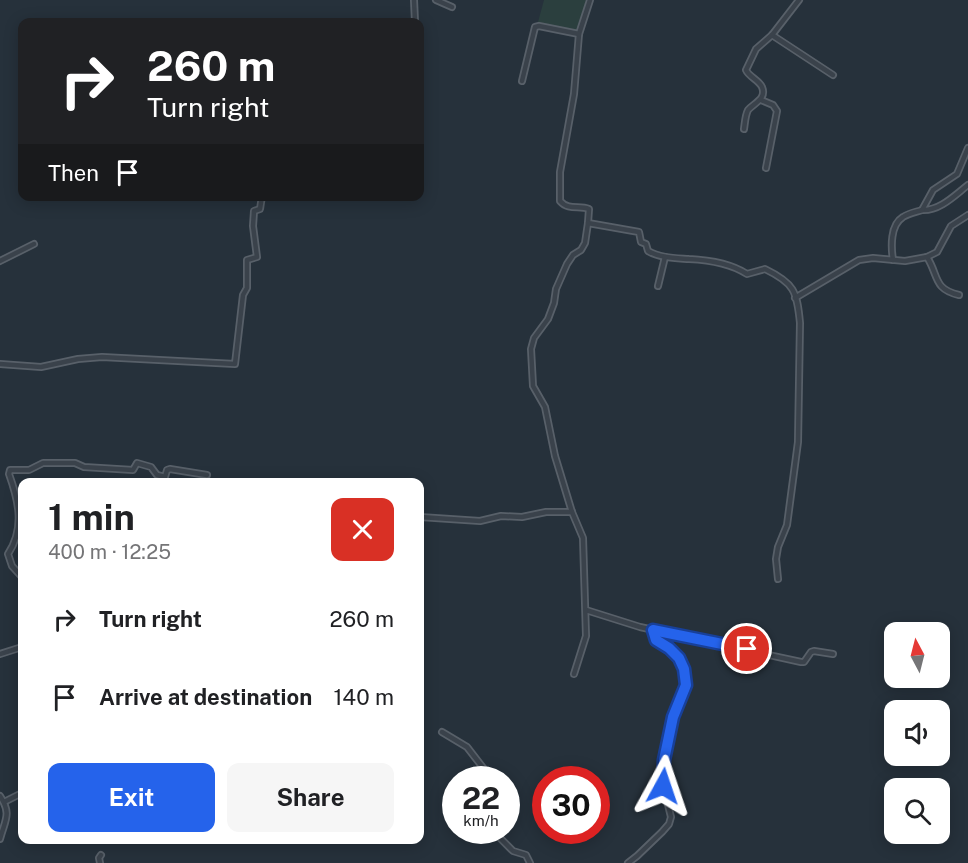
<!DOCTYPE html>
<meta charset="utf-8">
<style>
body{margin:0;font-family:"Public Sans",sans-serif;background:#f6f6f6;color:#202124;height:100vh;display:flex;flex-direction:column;font-size:22px;white-space:nowrap}
*{box-sizing:border-box;margin:0}
p{font-size:20px;color:#757577}
.icon{flex:none;width:33px;height:33px;fill:none;stroke:currentColor;stroke-width:2;stroke-linecap:round;stroke-linejoin:round}
.map{position:relative;flex:1;overflow:hidden}
.details{position:absolute;left:18px;top:478px;width:406px;height:366px;display:flex;flex-direction:column;background:#fff;border-radius:12px;box-shadow:0 3px 15px #0003}
.details>*{flex:none}
.guide{position:absolute;left:18px;top:18px;width:406px;height:183px;border-radius:12px;box-shadow:0 3px 15px #0003;background:#202124;color:#fff;overflow:hidden}
.needle{width:39px;rotate:353deg}
.tools{position:absolute;left:884px;top:622px;display:grid;gap:12px}
.tools a{display:grid;place-items:center;width:66px;height:66px;border-radius:12px;background:#fff;box-shadow:0 3px 15px #0003;font-size:30px}
.speed{position:absolute;left:442px;top:766px;display:flex;gap:12px;font-size:30px;font-weight:700;text-align:center}
.speed>*{display:grid;place-content:center;width:78px;height:78px;border-radius:50%;background:#fff;box-shadow:0 3px 15px #0003;line-height:1}
.speed small{font-size:15px;font-weight:400}
.speed .limit{border:9px solid #d22;background:#fff;color:#111}
.pin{position:absolute;display:grid;place-items:center;width:51px;height:51px;color:#fff;margin:-26px;border:3px solid #fff;border-radius:50%;box-shadow:0 2px 6px #0007}
.me{position:absolute;width:66px;margin:-33px;rotate:5deg;stroke-linejoin:round;filter:drop-shadow(0 0 4px #0008)}
.turn{display:flex;align-items:center;gap:21px;height:126px;padding:0 30px;font-size:27px}
.turn .icon{width:78px;height:78px;stroke-width:2.5}
.turn b{display:block;font-size:42px;line-height:51px}
.then{display:flex;align-items:center;height:57px;padding:0 30px;background:#0003;gap:12px;font-size:22px}
.round{display:grid;place-items:center;flex:none;width:63px;height:63px;border-radius:12px;background:#f6f6f6}
.headline{display:flex;align-items:center;justify-content:space-between;height:102px;padding:0 30px}
h1{font-size:36px;font-weight:700;line-height:45px}
.button{display:flex;gap:12px;margin-top:auto;padding:12px 30px}
.button a{flex:1;height:69px;border-radius:12px;background:#2563eb;color:#fff;font-size:24px;font-weight:700;line-height:69px;text-align:center}
.button a+a{background:#f6f6f6;color:#202124}
ul{padding:0;list-style:none}
li{display:flex;align-items:center;gap:18px;height:78px;padding:0 30px}
li div{flex:1}
li b{display:block;font-size:22px}
li em{font-style:normal}
.map>svg:first-child{display:block}
.green{fill:#2b3f3e}
.lines{fill:none;stroke-linecap:round;stroke-linejoin:round}
.street-casing{stroke:#586069;stroke-width:8}
.street{stroke:#3a424b;stroke-width:4.5}
.route-casing{stroke:#184099;stroke-width:15}
.route{stroke:#2563eb;stroke-width:10}
</style>
<div class="map">
<svg width="968" height="863" viewBox="0 0 968 863">
<rect width="100%" height="100%" fill="#26313b"/>
<path class="green" d="M544 0H586L578 32 538 22Z"/>
<g class="lines">
<g class="street-casing">
<g id="street">
<path d="M414 0 415 22"/>
<path d="M436 0 452 7"/>
<path d="M590 0 579 34 574 94 560 172V201C569 211 579 205 589 209L588 223 639 232 641 242 646 244 648 251C660 258 675 258 689 259 710 260 730 263 747 274L765 269C794 283 797 291 800 323L798 442 787 525 778 547 776 559 778 579"/>
<path d="M772 35 833 75"/>
<path d="M522 81 535 27 539 26 579 34"/>
<path d="M761 100 773 105 777 111 766 168"/>
<path d="M744 129C745 123 745 116 748 110 754 103 767 99 762 87 759 80 749 77 746 70L756 49 772 35 799 0"/>
<path d="M922 210C940 211 955 195 968 185"/>
<path d="M927 257C939 276 933 289 959 295"/>
<path d="M893 260C891 247 890 225 903 217 909 213 916 212 922 210L933 190 957 174 968 148"/>
<path d="M0 261 34 244"/>
<path d="M658 286 665 257"/>
<path d="M795 298 859 260 873 258 905 261 927 257 937 252 951 226 968 215"/>
<path d="M0 364 41 367 78 359 102 357 235 364 243 295 247 288V260L257 257 253 226 254 211 260 209 262 196"/>
<path d="M420 517 480 521 501 516 522 517 546 512H572"/>
<path d="M22 577 12 566 8 554C25 528 19 502 9 474L10 470H29L43 463H75L84 467 133 470 137 463 151 467 157 475 165 477 167 470 170 469 207 475"/>
<path d="M586 610 640 627 801 662H804L811 652 814 651 833 654"/>
<path d="M0 654 22 647"/>
<path d="M574 674 586 636 583 538 572 512 555 456 545 407 533 386 531 349 534 338 548 319 554 303 556 289 567 264 573 255 581 250 585 243 588 223"/>
<path d="M442 732 467 747 484 769 487 780"/>
<path d="M0 796C12 814 5 820 0 839"/>
<path d="M4 802 22 793"/>
<path d="M493 831 513 851 526 855 530 863"/>
<path d="M100 863 99 858 101 855"/>
<path d="M628 863 637 856 662 832 669 824 671 817 662 780 673 717 686 685 685 676 679 658 669 649 656 641 653 630"/>
</g>
</g>
<use href="#street" class="street"/>
</g>
<g class="lines">
<g class="route-casing">
<path id="route" d="M663 786 664 760 673 717 686 685 684 669 679 658 669 648 656 640 653 630 747 649"/>
</g>
<use href="#route" class="route"/>
</g>
</svg>
<div class="tools">
<a><svg class="needle" viewBox="-14 -14 28 28"><path d="M0-13l5 13h-10z" fill="#e53935"/><path d="M0 13l5-13h-10z" fill="#757577"/></svg></a>
<a><svg class="icon" aria-label="sound" viewBox="0 0 24 24"><path d="M4 9h4l5-4v14l-5-4H4zM17 9q2 3 0 6"/></svg></a>
<a><svg class="icon" aria-label="search" viewBox="0 0 24 24"><circle cx="10" cy="10" r="6"/><path d="M15 15l6 6"/></svg></a>
</div>
<div class="speed"><div>22<small>km/h</small></div><div class="limit">30</div></div>
<div class="pin" style="left:747px;top:649px;background:#d93025"><svg class="icon" aria-label="arrive" viewBox="0 0 24 24"><path d="M6 21V4h12l-3 4 3 4H6"/></svg></div>
<svg class="me" style="left:663px;top:786px" viewBox="-20 -20 40 40"><path d="M0-17L14 15 0 8-14 15z" fill="#2563eb" stroke="#fff" stroke-width="4"/></svg>
<div class="guide">
<div class="turn"><svg class="icon" aria-label="right" viewBox="0 0 24 24"><path d="M7 20v-9h11M14 6l5 5-5 5"/></svg><div><b>260 m</b>Turn right</div></div>
<div class="then">Then<svg class="icon" aria-label="arrive" viewBox="0 0 24 24"><path d="M6 21V4h12l-3 4 3 4H6"/></svg></div>
</div>
<section class="details">
<div class="headline"><div><h1>1 min</h1><p>400 m · 12:25</p></div><a class="round" style="background:#d93025;color:#fff"><svg class="icon" aria-label="close" viewBox="0 0 24 24"><path d="M6 6l12 12M18 6L6 18"/></svg></a></div>
<ul>
<li><svg class="icon" aria-label="right" viewBox="0 0 24 24"><path d="M7 20v-9h11M14 6l5 5-5 5"/></svg><div><b>Turn right</b></div><em>260 m</em></li>
<li><svg class="icon" aria-label="arrive" viewBox="0 0 24 24"><path d="M6 21V4h12l-3 4 3 4H6"/></svg><div><b>Arrive at destination</b></div><em>140 m</em></li>
</ul>
<div class="button"><a>Exit</a><a>Share</a></div>
</section>
</div>
